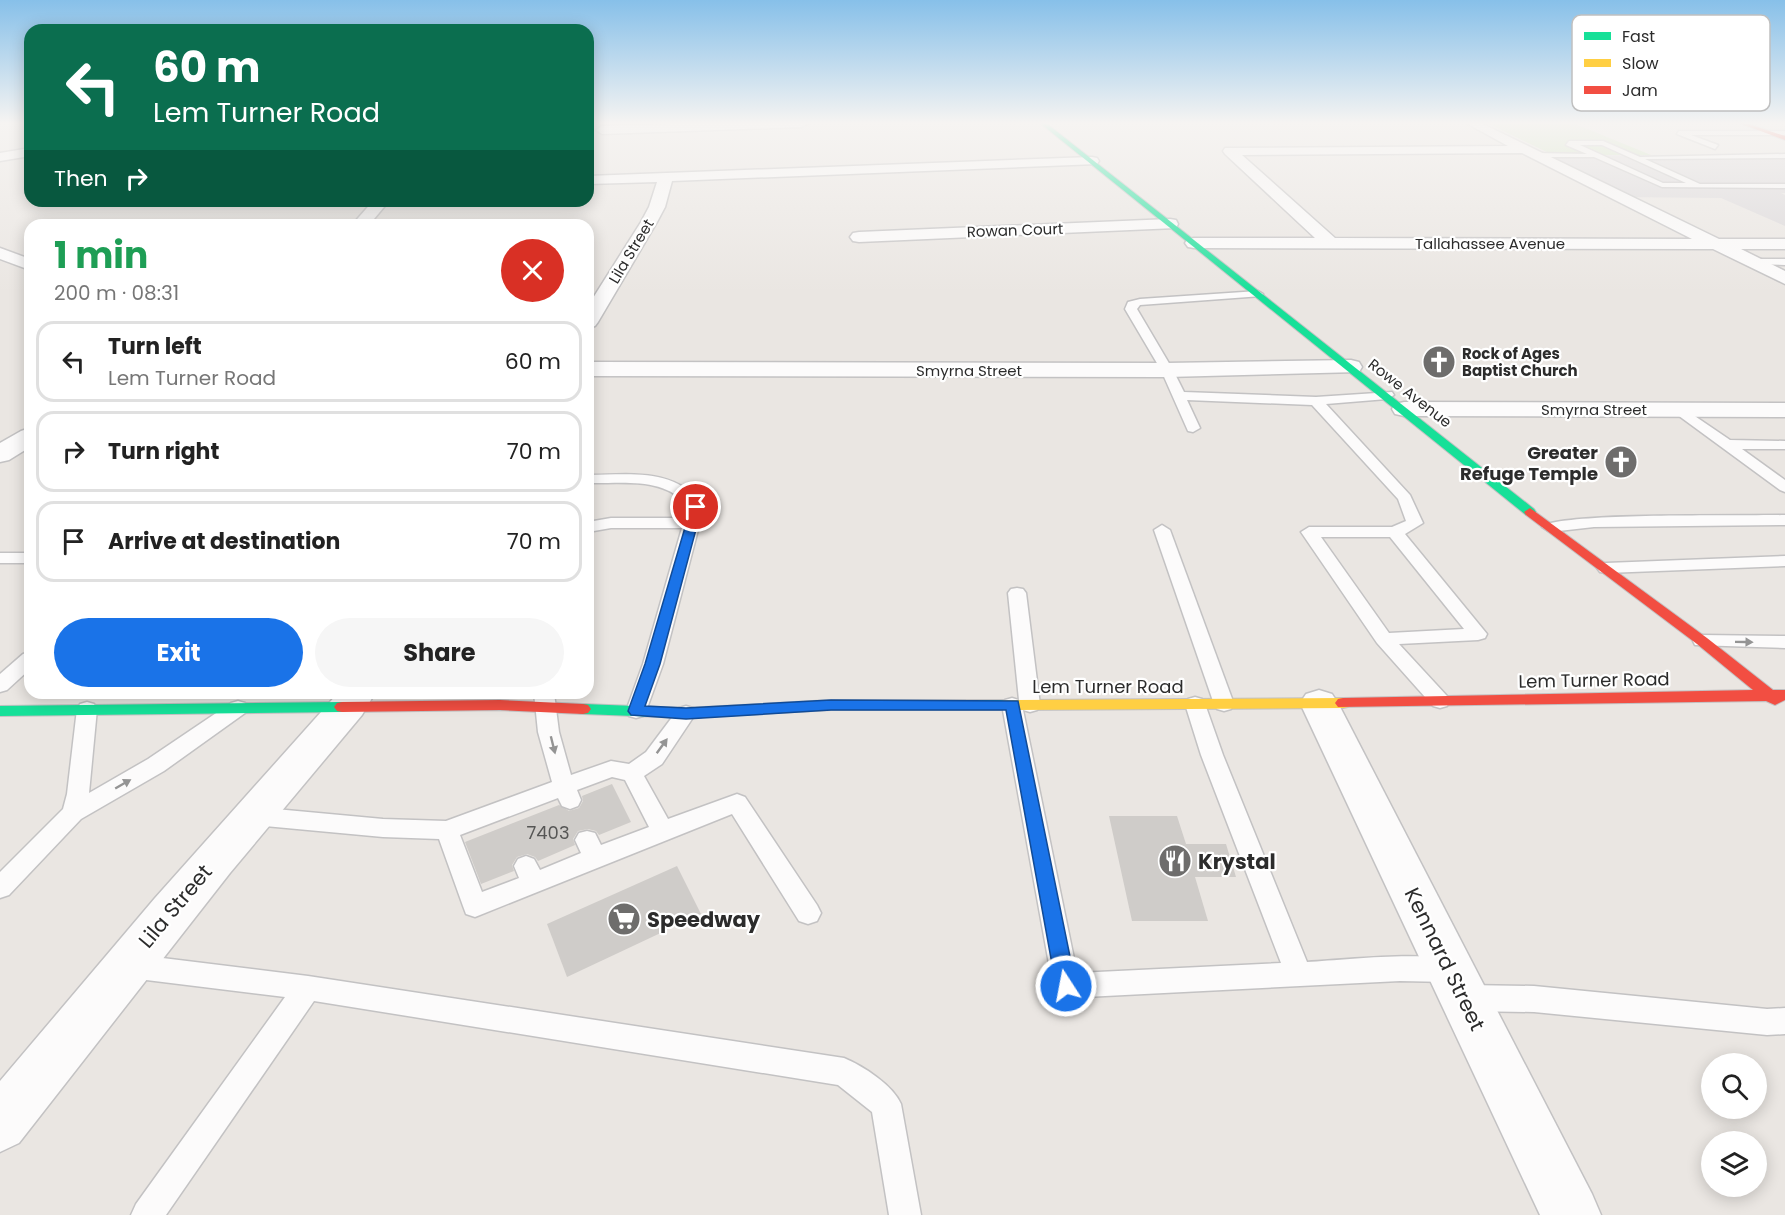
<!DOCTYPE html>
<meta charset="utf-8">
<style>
body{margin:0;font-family:Poppins,sans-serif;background:#f6f6f6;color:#222;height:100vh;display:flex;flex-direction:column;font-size:22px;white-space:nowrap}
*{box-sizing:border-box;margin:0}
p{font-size:20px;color:#767676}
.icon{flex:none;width:33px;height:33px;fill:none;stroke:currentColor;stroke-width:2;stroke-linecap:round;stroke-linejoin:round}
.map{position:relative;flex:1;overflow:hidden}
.details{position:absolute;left:24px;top:219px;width:570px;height:480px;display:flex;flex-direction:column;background:#fff;border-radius:18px;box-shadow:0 3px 15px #0003}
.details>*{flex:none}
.top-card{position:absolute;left:24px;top:24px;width:570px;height:183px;border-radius:18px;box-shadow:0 3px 15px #0003;background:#0b6e4f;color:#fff;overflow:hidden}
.buttons{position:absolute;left:1701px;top:1053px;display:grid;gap:12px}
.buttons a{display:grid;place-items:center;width:66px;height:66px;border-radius:50%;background:#fff;box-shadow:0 3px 15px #0003;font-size:30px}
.pin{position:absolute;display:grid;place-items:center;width:51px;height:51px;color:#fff;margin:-26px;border:3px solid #fff;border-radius:50%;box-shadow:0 2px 6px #0007}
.me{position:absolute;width:66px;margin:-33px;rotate:349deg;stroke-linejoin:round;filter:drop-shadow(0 0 4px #0008)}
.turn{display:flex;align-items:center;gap:21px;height:126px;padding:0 30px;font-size:27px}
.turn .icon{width:78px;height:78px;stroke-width:2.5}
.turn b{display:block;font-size:42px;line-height:51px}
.then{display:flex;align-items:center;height:57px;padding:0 30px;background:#0003;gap:12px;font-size:22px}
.round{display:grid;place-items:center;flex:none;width:63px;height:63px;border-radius:32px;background:#f6f6f6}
.headline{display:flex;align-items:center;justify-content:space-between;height:102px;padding:0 30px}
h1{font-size:36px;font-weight:700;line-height:45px;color:#1e9e55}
.button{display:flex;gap:12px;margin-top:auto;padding:12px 30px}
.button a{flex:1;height:69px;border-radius:36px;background:#1a73e8;color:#fff;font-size:24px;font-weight:700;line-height:69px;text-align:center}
.button a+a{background:#f6f6f6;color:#222}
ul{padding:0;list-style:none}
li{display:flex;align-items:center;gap:18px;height:81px;margin:0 12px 9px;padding:0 18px;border:3px solid #e0e0e0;border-radius:18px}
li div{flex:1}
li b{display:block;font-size:22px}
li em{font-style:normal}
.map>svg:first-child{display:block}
.industrial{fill:#dad7d9}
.green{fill:#cbe4bb}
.building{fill:#cfccc9}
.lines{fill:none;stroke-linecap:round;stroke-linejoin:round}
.lane-casing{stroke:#c3c2c3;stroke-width:3}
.street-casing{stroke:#c3c2c3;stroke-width:3}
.fast-casing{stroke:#c3c2c3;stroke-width:2}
.slow-casing{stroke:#c3c2c3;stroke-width:2}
.jam-casing{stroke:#c3c2c3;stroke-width:2}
.lane{fill:#fcfbfb;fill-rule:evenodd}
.street{fill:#fcfbfb;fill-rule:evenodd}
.fast{fill:#16e098;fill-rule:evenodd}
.slow{fill:#ffcf43;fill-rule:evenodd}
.jam{fill:#f24e42;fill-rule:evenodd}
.oneway{fill:#949494}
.route{fill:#1a73e8;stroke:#114b97;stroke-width:1.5}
.labels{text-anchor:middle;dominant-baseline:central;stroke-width:4.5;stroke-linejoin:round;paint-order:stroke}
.far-street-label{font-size:15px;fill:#2c2c2c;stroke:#fff}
.far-poi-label{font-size:15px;font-weight:bold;fill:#2c2c2c;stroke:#fff;text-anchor:start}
.poi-label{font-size:18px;font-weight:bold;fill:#2c2c2c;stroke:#fff;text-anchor:end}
.street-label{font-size:18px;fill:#2c2c2c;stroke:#fff}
.near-number-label{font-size:18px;fill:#565655}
.near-poi-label{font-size:21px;font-weight:bold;fill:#2c2c2c;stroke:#fff;text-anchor:start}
.near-street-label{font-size:21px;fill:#2c2c2c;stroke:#fff}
.key{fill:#fff;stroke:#c0c0c0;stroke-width:1.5}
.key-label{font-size:16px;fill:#2c2c2c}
</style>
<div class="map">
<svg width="1785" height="1215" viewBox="0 0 1785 1215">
<rect width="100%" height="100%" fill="#eae6e2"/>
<path class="industrial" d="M1532 155 1785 156V193H1781L1785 195V226L1721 198 1616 197Z"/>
<path class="green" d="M1487 123H1573L1651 155H1553Z"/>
<g class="building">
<path d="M612 784 631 822 599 835 596 831 588 829 578 831 573 839 575 845 538 861 535 857 527 854 517 857 512 865 514 871 481 884 465 842 559 805 569 811 579 808 583 801 582 796Z"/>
<path d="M1109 816H1177L1186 844H1226L1236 877H1195L1208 921H1132Z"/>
<path d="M677 866 701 914 567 977 547 924Z"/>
</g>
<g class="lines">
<g class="lane-casing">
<g id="lane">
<path d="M1679 131H1785V135H1691L1718 145 1715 149 1677 134Z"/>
<path d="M1569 141H1603L1640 157 1785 154V158L1645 159 1700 184H1785V188L1662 187 1594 157H1536L1532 155 1536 153 1587 154 1566 145ZM1580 145H1602L1686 183H1663Z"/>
<path d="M1751 259H1785V265L1747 264V260Z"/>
<path d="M1258 291 1263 294 1262 296 1140 305 1137 309 1173 370 1184 392 1316 397 1392 392 1394 395 1387 399 1326 404 1410 495 1423 523 1405 534 1487 634 1485 638 1478 640 1399 644 1447 696 1450 701 1447 706 1440 708 1433 706 1377 643 1301 532 1309 527H1392L1406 521 1398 499 1312 405 1187 400 1200 428 1193 432 1188 431 1161 370 1125 309 1128 302 1140 299ZM1321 537H1390L1464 629 1389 633Z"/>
<path d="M1680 406 1730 440 1785 441V449H1742L1785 480V492L1780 490 1675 413 1673 410Z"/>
<path d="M588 475C631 475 676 467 704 507L663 664 646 711 643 716 636 718 629 716 626 711 643 664 682 528H611L588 532V522L611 518H685L688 507C666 476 621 484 588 483Z"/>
<path d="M1785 515V525L1594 527 1550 532 1542 527C1554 512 1753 516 1785 515Z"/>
<path d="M1162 525 1170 530 1234 704 1231 709 1224 711 1217 709 1214 704 1154 530Z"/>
<rect x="0" y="553" width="30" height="10"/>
<path d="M1785 556V566L1606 573 1600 572 1597 568 1600 564 1606 563Z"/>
<path d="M1017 588 1023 589 1026 593 1040 705 1037 710 1030 712 1023 710 1077 973 1281 963 1201 755 1185 704 1188 699 1195 697 1202 699 1205 704 1223 755 1307 962C1344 960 1427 950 1458 962L1462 970 1458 978 1449 982 1400 981 1066 998 1057 995 1053 986 1002 705 1005 700 1012 698 1019 700 1008 593 1011 589Z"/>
<path d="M1702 635 1785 636V648L1695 645 1693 641 1695 637Z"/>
<path d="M30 652V669L7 690 0 692V674L23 654Z"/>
<path d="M534 693H554L559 732 571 775 611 761 629 764 646 752 679 708 686 706 693 708 696 713 662 764 644 776 668 819 737 794 745 797 817 905 821 913 817 921 808 924 799 921 732 814 475 917 466 914 463 906 439 839 383 837 253 825 245 822 242 816 245 810 253 807 383 819 446 821 552 782 538 732ZM612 777 625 780 649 827 601 845 595 833 587 831 579 833 575 840 581 853 540 870 534 859 526 856 518 859 514 866 519 878 482 892 460 835 558 798 562 806 570 809 578 806 581 800 577 790Z"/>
<path d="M238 701 245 703 248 708 245 713 164 771 81 819 9 895 0 898V872L63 809 67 794 77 709 80 704 87 702 94 704 97 709 89 793 148 759 231 703Z"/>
<path d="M130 954 308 976 844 1058C863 1066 893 1085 901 1104L921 1215H889L872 1112 838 1085 314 1001 166 1215H131L136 1204 285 997 130 978 121 974 117 966 121 958Z"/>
<path d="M1467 985 1534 986 1767 1009 1785 1008V1034L1767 1035 1534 1012 1467 1011 1457 1007 1453 998 1457 989Z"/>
</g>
</g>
<g class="street-casing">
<g id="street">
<path d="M704 123H808L802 127 602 134 596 130 602 126Z"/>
<path d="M1466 123H1481L1719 239H1785V249H1741L1785 271V284L1713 249 1194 248 1188 247 1185 243 1188 239 1194 238H1315L1225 154 1223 151 1225 148 1508 146ZM1522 153 1692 239 1335 238 1242 155Z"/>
<path d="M30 148V156L0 161V153Z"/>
<path d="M1092 157 1097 158 1099 161 1097 164 672 181 665 207 657 222 598 322 595 326 588 328V306L641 222 649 207 657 182 588 184V176Z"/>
<path d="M373 201H389L369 225H352Z"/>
<path d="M1170 219 1176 220 1178 224 1176 228 859 242 853 241 850 237 853 233 859 232Z"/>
<path d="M0 248 30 259V270L0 259Z"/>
<path d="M1351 360 1359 362 1362 367 1359 372 1167 377 588 376V362L1167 363Z"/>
<path d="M1404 402 1785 403V417L1404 416 1395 414 1392 409 1395 404Z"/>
<path d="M30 428V447L9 460 0 462V443L21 431Z"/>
<path d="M1319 690 1332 694 1338 703 1592 1194 1601 1215H1540L1300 703 1306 694Z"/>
<path d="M338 693H375L362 715 230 873 19 1143 0 1152V1081L155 898Z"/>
</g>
</g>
<g class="fast-casing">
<g id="fast">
<path d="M1040 123H1046L1534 509 1536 512 1534 515H1526Z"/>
<path d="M831 700H1005L1010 701 1013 705 1010 709 1005 710H831L686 718 583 714 578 713 575 709 578 705 583 704 686 708Z"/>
<path d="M342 702 347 703 350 707 347 711 342 712 0 716V706Z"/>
</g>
</g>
<g class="slow-casing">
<path id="slow" d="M1343 698 1348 699 1351 703 1348 707 1343 708 1005 710 1000 709 997 705 1000 701 1005 700Z"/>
</g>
<g class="jam-casing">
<g id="jam">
<path d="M1739 123H1745L1785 136V140Z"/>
<path d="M1530 508 1707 638 1773 690H1785V700L1775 705 1766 701 1338 707 1335 703 1338 699 1343 698 1753 690 1697 644 1526 515 1524 512Z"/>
<path d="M500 700 583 704 588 705 591 709 588 713 583 714 500 710 342 712 337 711 334 707 337 703 342 702Z"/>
</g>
</g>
<use href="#lane" class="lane"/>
<use href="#street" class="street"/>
<use href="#fast" class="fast"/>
<use href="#slow" class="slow"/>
<use href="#jam" class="jam"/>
</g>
<defs><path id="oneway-solid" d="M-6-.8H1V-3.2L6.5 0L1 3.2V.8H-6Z" transform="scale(1.5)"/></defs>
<g class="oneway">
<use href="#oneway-solid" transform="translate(1744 642) rotate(1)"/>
<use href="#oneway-solid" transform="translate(553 745) rotate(76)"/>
<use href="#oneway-solid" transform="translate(662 746) rotate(-54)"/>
<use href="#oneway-solid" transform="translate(123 784) rotate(-30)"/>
</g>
<linearGradient id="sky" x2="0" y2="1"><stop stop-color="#87c0e9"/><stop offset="0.42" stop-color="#f6f4f2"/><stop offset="1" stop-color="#f6f4f2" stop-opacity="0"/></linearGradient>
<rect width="1785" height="293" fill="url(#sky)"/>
<path class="route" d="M696 503 702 507 660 664 645 706 686 708 831 700 1018 701 1076 986 1073 993 1066 996 1059 993 1056 986 1006 710H831L686 719 631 715 628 711 645 664 691 507Z"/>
<defs>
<g id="church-disc" transform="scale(1.725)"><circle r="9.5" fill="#6e6d6c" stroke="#fff"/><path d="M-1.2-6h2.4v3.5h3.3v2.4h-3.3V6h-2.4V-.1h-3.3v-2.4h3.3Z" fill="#fff"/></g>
<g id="restaurant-disc" transform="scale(1.725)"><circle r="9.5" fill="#6e6d6c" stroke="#fff"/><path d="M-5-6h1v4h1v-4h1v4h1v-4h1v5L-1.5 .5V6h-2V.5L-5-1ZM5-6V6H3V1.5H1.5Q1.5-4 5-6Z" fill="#fff"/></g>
<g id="supermarket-disc" transform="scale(1.725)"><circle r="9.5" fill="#6e6d6c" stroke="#fff"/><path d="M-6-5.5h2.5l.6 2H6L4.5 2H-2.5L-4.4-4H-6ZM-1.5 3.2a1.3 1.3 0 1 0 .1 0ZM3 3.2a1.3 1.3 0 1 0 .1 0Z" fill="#fff"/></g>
</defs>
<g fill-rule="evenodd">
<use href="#church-disc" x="1439" y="362"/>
<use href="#church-disc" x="1621" y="462"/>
<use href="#restaurant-disc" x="1175" y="861"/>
<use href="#supermarket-disc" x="624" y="919"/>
</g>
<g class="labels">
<g class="far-street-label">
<text transform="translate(1015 230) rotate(-2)">Rowan Court</text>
<text x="1490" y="243">Tallahassee Avenue</text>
<text transform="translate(631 251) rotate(-59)">Lila Street</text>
<text x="969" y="370">Smyrna Street</text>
<text transform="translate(1410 393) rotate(38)">Rowe Avenue</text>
<text x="1594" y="409">Smyrna Street</text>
</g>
<g class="far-poi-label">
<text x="1462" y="353">Rock of Ages<tspan x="1462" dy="17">Baptist Church</tspan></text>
</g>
<g class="poi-label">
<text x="1598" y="452">Greater<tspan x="1598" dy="21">Refuge Temple</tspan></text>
</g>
<g class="street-label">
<text transform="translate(1594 680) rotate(-1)">Lem Turner Road</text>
<text x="1108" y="686">Lem Turner Road</text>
</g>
<g class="near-number-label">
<text x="548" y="832">7403</text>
</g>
<g class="near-poi-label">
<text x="1198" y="861">Krystal</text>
<text x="647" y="919">Speedway</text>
</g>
<g class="near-street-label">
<text transform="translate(175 906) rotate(-50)">Lila Street</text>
<text transform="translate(1445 959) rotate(64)">Kennard Street</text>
</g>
</g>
<rect x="1572" y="15" width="198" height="96" rx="9" class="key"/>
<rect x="1584" y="32" width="27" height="8" fill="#16e098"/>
<rect x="1584" y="59" width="27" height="8" fill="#ffcf43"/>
<rect x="1584" y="86" width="27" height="8" fill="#f24e42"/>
<g class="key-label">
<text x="1622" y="42">Fast</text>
<text x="1622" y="69">Slow</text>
<text x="1622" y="96">Jam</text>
</g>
</svg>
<div class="buttons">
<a><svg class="icon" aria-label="search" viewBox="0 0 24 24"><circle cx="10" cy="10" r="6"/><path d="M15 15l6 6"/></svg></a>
<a><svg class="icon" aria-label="layers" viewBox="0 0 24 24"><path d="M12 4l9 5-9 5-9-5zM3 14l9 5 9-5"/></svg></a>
</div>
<div class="pin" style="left:696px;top:507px;background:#d93025"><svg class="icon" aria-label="arrive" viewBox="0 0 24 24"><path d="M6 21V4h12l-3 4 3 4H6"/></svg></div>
<svg class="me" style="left:1066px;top:986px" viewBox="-20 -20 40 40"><circle r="17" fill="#1a73e8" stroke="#fff" stroke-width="3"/><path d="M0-11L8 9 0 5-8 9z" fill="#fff"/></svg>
<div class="top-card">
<div class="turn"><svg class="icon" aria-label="left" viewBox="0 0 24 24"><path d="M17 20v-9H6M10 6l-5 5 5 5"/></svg><div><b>60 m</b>Lem Turner Road</div></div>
<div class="then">Then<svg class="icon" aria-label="right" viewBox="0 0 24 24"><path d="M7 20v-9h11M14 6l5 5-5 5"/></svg></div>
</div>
<section class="details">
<div class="headline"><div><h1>1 min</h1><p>200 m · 08:31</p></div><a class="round" style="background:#d93025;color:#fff"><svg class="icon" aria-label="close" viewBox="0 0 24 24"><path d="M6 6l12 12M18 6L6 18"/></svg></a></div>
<ul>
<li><svg class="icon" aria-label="left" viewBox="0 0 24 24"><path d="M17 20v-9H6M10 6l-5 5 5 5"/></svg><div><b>Turn left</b><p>Lem Turner Road</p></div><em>60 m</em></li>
<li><svg class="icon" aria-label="right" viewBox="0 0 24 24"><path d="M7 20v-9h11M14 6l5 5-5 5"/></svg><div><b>Turn right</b></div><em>70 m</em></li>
<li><svg class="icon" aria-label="arrive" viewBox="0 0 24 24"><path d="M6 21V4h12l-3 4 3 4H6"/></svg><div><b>Arrive at destination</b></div><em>70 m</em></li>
</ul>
<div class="button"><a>Exit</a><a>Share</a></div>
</section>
</div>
